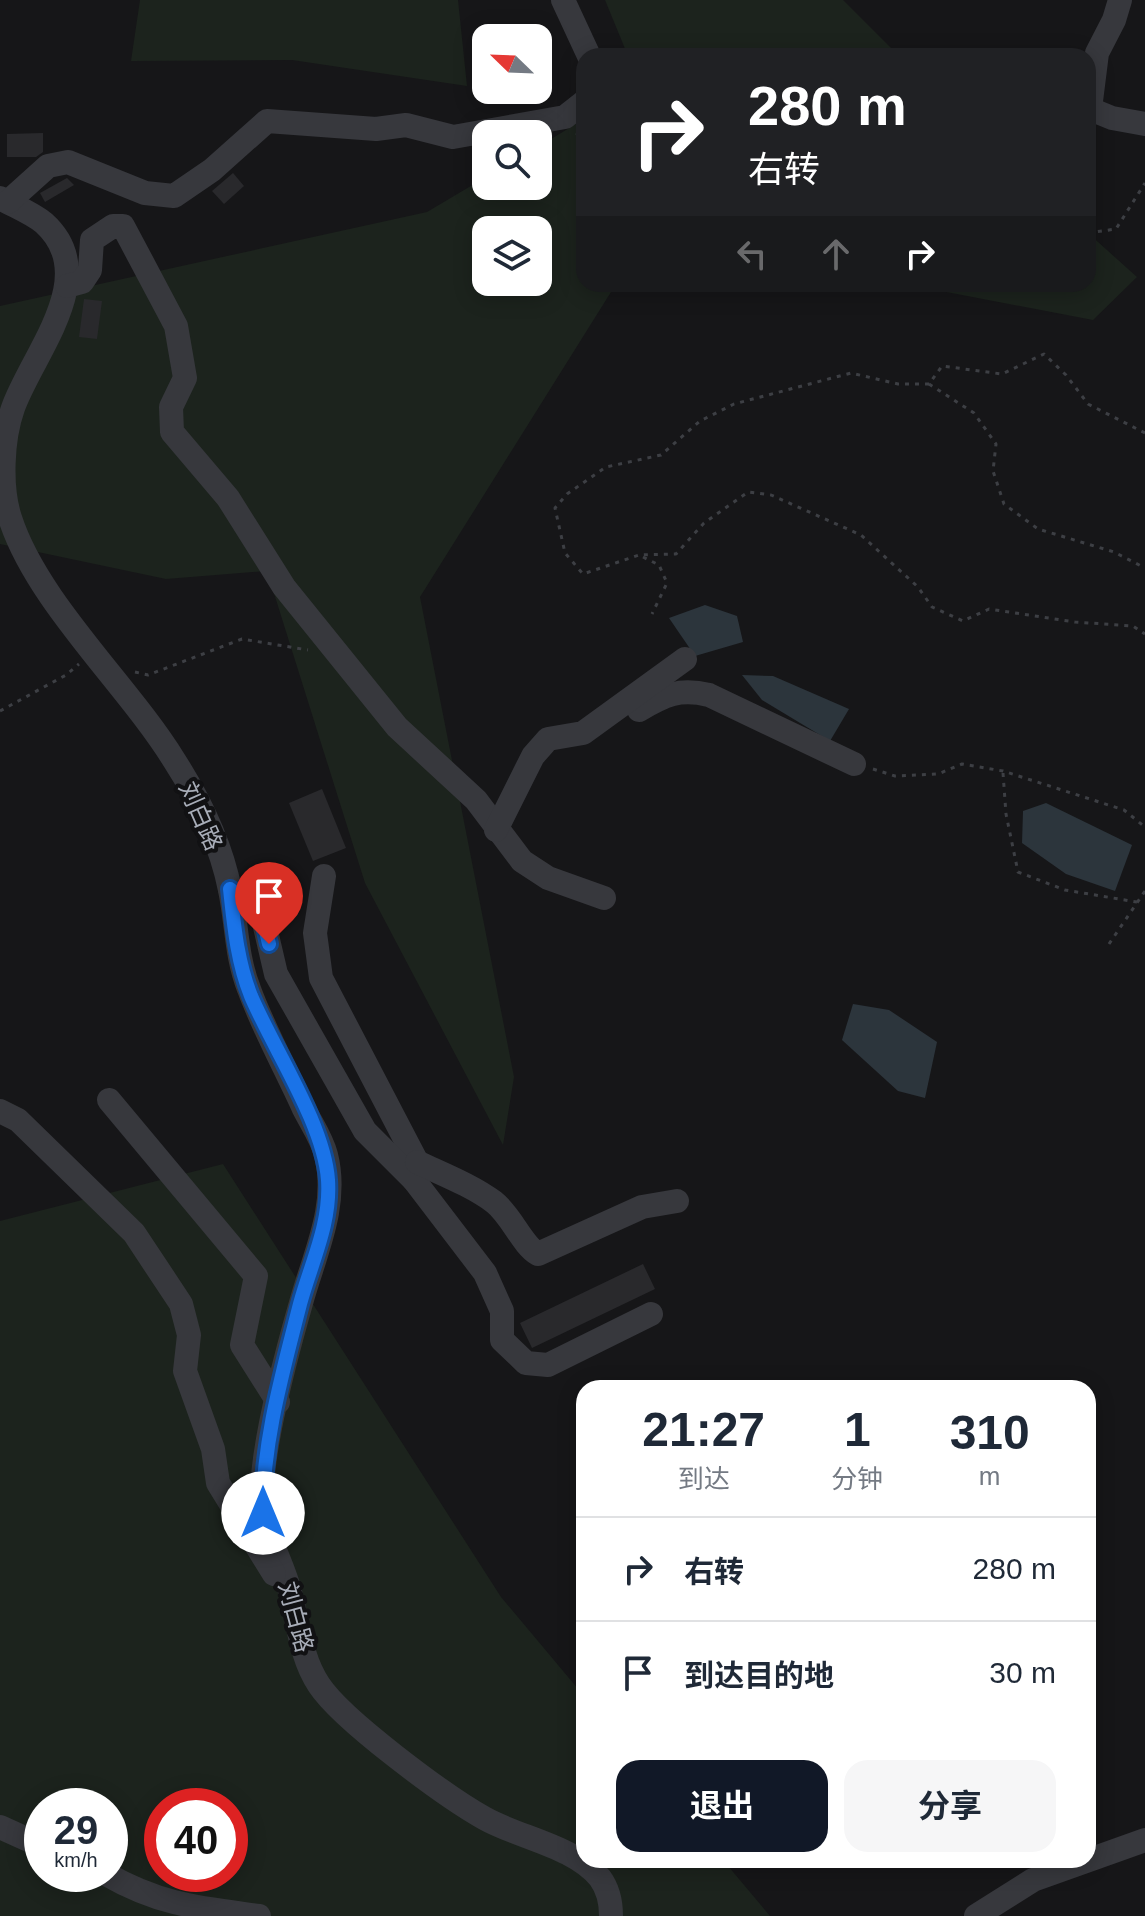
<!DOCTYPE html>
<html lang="zh">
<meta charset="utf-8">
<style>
body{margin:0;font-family:Helvetica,"Noto Sans SC",sans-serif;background:#f6f6f7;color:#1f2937;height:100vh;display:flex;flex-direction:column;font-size:30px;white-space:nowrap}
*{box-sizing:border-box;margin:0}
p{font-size:26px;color:#747a83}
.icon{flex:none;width:44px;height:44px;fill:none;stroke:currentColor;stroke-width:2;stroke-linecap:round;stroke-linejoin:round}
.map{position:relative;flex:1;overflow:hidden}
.side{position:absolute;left:576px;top:1380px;width:520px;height:488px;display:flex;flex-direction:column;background:#fff;border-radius:24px;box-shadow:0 4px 20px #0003}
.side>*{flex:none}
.guide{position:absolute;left:576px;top:48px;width:520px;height:244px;border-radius:24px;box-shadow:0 4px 20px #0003;background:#202124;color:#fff;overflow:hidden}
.needle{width:52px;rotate:293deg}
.fabs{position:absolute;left:472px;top:24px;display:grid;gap:16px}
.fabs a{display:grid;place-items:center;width:80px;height:80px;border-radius:16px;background:#fff;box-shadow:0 4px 20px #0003;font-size:40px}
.speed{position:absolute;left:24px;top:1788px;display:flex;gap:16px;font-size:40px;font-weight:700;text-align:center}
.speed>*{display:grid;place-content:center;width:104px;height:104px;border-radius:50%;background:#fff;box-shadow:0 4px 20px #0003;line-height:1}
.speed small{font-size:20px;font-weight:400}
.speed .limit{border:12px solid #d22;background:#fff;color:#111}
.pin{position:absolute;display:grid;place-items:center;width:68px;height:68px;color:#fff;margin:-82px -34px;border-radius:50% 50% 50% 0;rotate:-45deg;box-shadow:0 0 8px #0007}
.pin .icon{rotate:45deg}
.me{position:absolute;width:88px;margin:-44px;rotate:0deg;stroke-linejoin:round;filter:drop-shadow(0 0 6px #0008)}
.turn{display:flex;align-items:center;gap:28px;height:168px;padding:0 40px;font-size:36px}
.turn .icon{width:104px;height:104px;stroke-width:2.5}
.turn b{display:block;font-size:56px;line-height:68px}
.lanes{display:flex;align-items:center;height:76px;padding:0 40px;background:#0003;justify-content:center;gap:40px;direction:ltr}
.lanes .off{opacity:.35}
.eta{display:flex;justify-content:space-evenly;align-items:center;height:136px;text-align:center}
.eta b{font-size:48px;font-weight:700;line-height:56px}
.action{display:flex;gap:16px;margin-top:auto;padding:16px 40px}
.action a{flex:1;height:92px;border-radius:24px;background:#111827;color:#fff;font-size:32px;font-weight:700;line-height:92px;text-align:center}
.action a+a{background:#f6f6f7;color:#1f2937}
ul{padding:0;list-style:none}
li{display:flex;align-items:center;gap:24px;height:104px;padding:0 40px;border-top:2px solid #e0e1e3}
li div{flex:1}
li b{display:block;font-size:30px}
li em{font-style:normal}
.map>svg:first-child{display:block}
.green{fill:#1c231d;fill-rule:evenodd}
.water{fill:#2c353c}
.building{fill:#29292c}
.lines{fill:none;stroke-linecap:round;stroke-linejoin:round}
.path{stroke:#3d3f44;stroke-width:3;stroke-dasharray:4 6;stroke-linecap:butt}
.minor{stroke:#37383d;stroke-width:24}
.route-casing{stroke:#114b97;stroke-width:20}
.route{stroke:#1a73e8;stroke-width:14}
.labels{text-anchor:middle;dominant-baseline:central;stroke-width:8;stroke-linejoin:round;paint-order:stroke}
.street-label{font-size:24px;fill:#a8adb8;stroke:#111113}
</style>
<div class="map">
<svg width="1145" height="1916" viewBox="0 0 1145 1916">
<rect width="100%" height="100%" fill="#161618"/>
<g class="green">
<path d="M140 0H458L467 86 292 60 131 61Z"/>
<path d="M605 0H843L899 56H628Z"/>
<path d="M584 119V284H616L420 597 514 1077 503 1145 365 883 267 571 166 579 0 544V306L427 212 486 177V186H538V147ZM486 230H538V282H486Z"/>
<path d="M1088 233 1137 277 1093 320 905 284H1088Z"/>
<path d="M223 1164 501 1597 584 1696V1860H723L770 1916H0V1221ZM42 1806H110V1874H42ZM162 1806H230V1874H162Z"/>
</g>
<g class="water">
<path d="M705 605 737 616 743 642 695 656 669 618Z"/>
<path d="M742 675 773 676 849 709 830 741 762 700Z"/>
<path d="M1046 803 1132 845 1115 891 1066 874 1022 843 1023 811Z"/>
<path d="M853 1004 889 1010 937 1042 925 1098 898 1091 842 1040Z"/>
</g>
<g class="building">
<path d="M43 133V152L36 157H7V134Z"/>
<path d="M233 173 244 186 224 204 212 191Z"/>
<path d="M67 178 74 185 45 202 40 193Z"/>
<path d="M84 299 102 301 97 339 79 337Z"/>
<path d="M322 789 346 848 313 861 289 803Z"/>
<path d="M643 1264 655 1289 532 1348 520 1323Z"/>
</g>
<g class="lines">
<g class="path">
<path d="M576 133 584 136"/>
<path d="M1088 233 1116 229 1145 183"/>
<path d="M929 384 974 413 996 444 993 471 1004 504 1038 529 1114 552 1145 568"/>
<path d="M1145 433 1088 404 1066 375 1044 354 1002 374 942 366 929 384H898L851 373 734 404 700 421 661 455 606 467 567 494 555 508 565 553 583 574 639 555 676 554 704 523 748 492 771 495 861 535 918 587 932 607 963 621 989 609 1075 622 1133 626 1145 634"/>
<path d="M643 557 659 565 667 583 652 614"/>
<path d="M135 672 148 675 242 639 308 650"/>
<path d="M0 711 66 675 79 664"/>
<path d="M873 769 895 776 938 774 962 764 1003 771 1124 810 1145 827"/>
<path d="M1003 773 1006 814 1018 872 1065 890 1137 902"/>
<path d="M1109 944 1145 891"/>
</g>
<g class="minor">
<path d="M563 0 589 56"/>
<path d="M1120 0 1114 20 1097 53 1090 109 1112 118 1145 124"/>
<path d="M0 198C14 206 32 213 44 223 103 276 32 354 13 408 2 439 0 487 10 518 37 602 127 684 174 760 199 799 221 844 230 890 237 924 236 956 249 989 264 1030 286 1069 304 1109 311 1123 322 1139 326 1155 339 1206 314 1255 301 1303 287 1352 256 1465 263 1511 267 1537 282 1563 289 1588 298 1620 300 1657 319 1685 342 1720 445 1796 484 1818 519 1838 574 1846 600 1878 609 1890 611 1902 611 1916"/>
<path d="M8 202 48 166 68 162 145 193 174 196 212 170 267 121 376 129 406 125 453 137 565 117 584 102"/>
<path d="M67 286 82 282 90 270 92 240 113 226H123L176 326 185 378 171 407 172 432 228 498 284 587 397 727 476 800 522 861 548 878 604 898"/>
<path d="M639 710C665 695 679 688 709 695L854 764"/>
<path d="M496 830 533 756 548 739 583 733 685 659"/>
<path d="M324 876 315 933 321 978 417 1162 414 1180"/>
<path d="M230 889 262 914 276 974 365 1131 414 1180 485 1273 502 1311V1340L526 1363 548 1365 651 1314"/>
<path d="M109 1100 256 1276 242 1345 278 1402"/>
<path d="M0 1111 18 1120 134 1233 181 1304 189 1335 185 1371 213 1449 218 1483 274 1574"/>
<path d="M417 1162C442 1174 471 1185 494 1202 512 1216 522 1245 538 1254L642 1207 677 1201"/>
<path d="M0 1827 42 1846"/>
<path d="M106 1874C160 1905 199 1908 259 1916"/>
<path d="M976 1916 1033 1880 1145 1840"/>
</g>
</g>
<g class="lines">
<g class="route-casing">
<path id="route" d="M263 1513C262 1444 283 1371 300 1304 311 1263 331 1224 328 1180 324 1124 274 1050 251 996 237 961 234 925 230 889L262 914 269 944"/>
</g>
<use href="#route" class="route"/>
</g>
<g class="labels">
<g class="street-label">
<text transform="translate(201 816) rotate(66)">刘白路</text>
<text transform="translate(296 1617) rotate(75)">刘白路</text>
</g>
</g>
</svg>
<div class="fabs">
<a><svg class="needle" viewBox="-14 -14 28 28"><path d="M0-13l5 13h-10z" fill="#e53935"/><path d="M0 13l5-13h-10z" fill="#747a83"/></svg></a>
<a><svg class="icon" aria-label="search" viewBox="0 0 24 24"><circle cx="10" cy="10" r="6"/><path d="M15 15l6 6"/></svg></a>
<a><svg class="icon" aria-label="layers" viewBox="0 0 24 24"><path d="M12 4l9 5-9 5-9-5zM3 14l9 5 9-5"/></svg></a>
</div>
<div class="speed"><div>29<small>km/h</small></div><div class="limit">40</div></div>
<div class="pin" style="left:269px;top:944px;background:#d93025"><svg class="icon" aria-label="arrive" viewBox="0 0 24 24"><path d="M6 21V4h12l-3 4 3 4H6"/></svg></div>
<svg class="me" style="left:263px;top:1513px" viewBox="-20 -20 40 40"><circle r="19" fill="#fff"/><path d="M0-13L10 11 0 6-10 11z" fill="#1a73e8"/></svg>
<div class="guide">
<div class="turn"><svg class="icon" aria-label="right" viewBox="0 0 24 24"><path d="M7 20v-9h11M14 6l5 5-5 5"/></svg><div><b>280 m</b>右转</div></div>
<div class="lanes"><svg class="icon off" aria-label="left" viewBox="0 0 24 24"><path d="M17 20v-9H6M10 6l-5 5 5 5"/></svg><svg class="icon off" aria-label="ahead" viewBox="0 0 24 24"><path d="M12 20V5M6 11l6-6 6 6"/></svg><svg class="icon" aria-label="right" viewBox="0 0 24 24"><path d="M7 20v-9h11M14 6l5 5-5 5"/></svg></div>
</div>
<section class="side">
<div class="eta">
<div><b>21:27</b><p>到达</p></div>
<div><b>1</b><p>分钟</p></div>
<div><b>310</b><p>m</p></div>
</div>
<ul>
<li><svg class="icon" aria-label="right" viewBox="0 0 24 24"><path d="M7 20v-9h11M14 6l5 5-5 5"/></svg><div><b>右转</b></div><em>280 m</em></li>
<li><svg class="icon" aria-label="arrive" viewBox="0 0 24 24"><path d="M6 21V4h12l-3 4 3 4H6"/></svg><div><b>到达目的地</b></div><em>30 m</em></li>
</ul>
<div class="action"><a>退出</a><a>分享</a></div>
</section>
</div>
